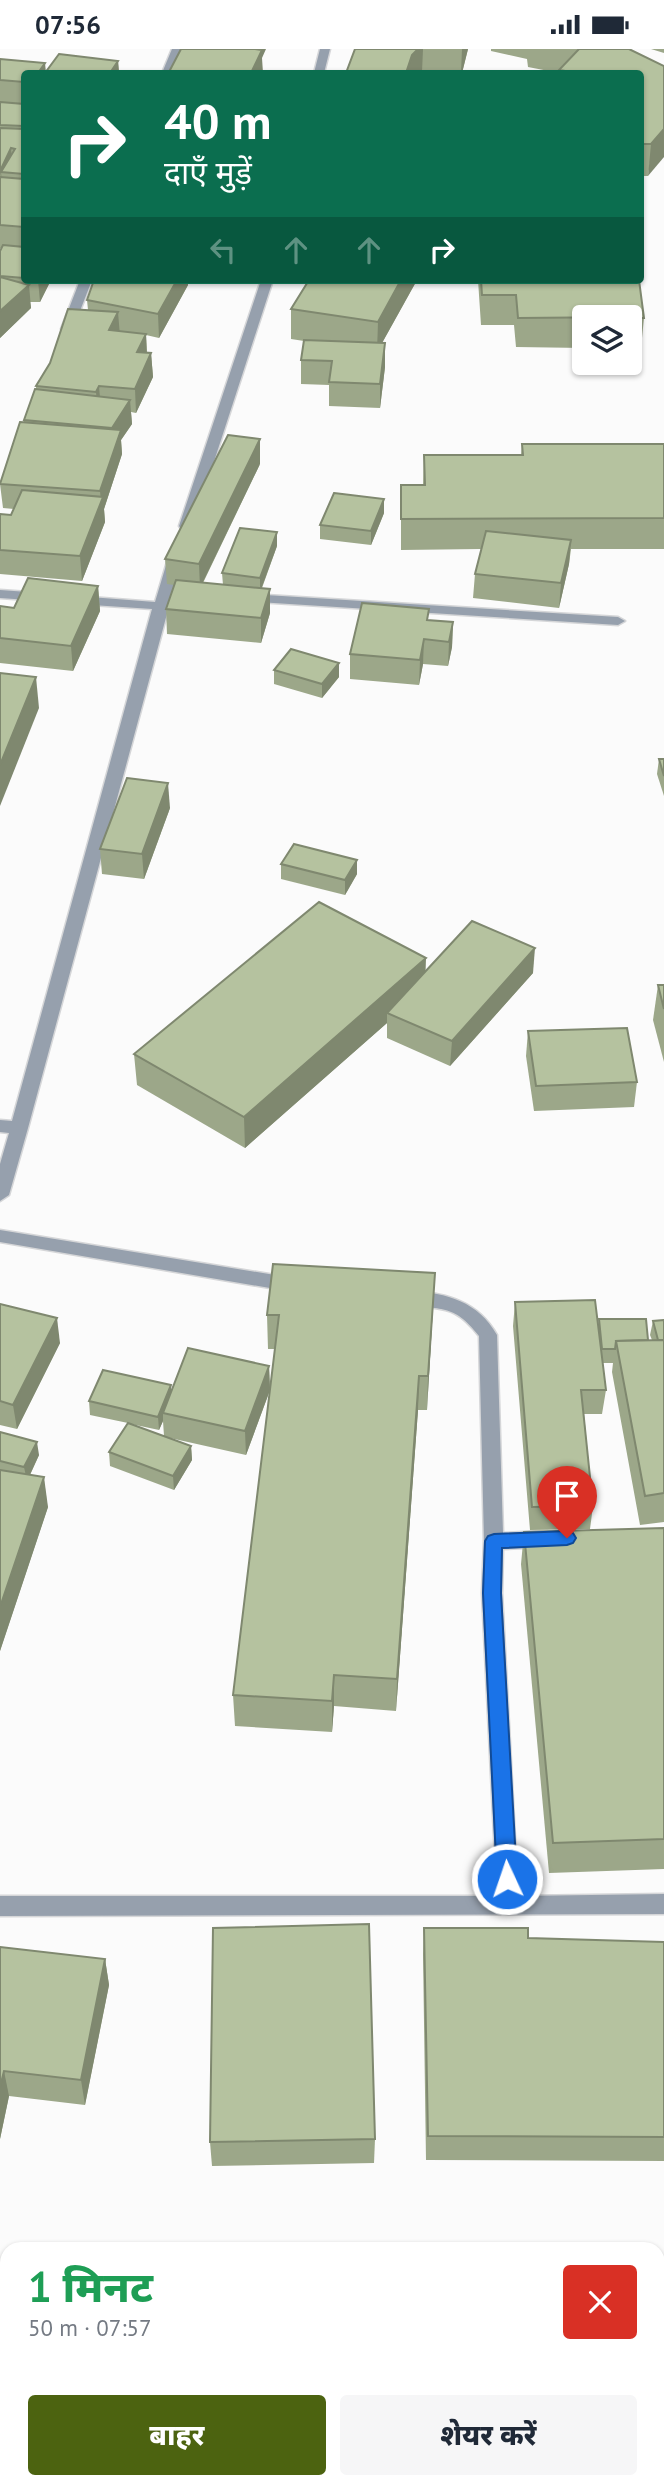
<!DOCTYPE html>
<html lang="hi">
<meta charset="utf-8">
<style>
body{margin:0;font-family:"PT Sans","Noto Sans Devanagari",sans-serif;background:#f6f6f7;color:#1f2937;height:100vh;display:flex;flex-direction:column;font-size:26px;white-space:nowrap}
*{box-sizing:border-box;margin:0}
p{font-size:23px;color:#747a83}
.icon{flex:none;width:38px;height:38px;fill:none;stroke:currentColor;stroke-width:2;stroke-linecap:round;stroke-linejoin:round}
.map{position:relative;flex:1;overflow:hidden}
.drawer{position:absolute;left:0px;top:2193px;width:665px;height:247px;display:flex;flex-direction:column;background:#fff;border-radius:21px 21px 0 0;box-shadow:0 2px 5px #0004}
.drawer>*{flex:none}
.banner{position:absolute;left:21px;top:21px;width:623px;height:214px;border-radius:7px;box-shadow:0 2px 5px #0004;background:#0b6e4f;color:#fff;overflow:hidden}
.fabs{position:absolute;left:572px;top:256px;display:grid;gap:14px}
.fabs a{display:grid;place-items:center;width:70px;height:70px;border-radius:7px;background:#fff;box-shadow:0 2px 5px #0004;font-size:35px}
.pin{position:absolute;display:grid;place-items:center;width:60px;height:60px;color:#fff;margin:-72px -30px;border-radius:50% 50% 50% 0;rotate:-45deg;box-shadow:0 0 7px #0007}
.pin .icon{rotate:45deg}
.me{position:absolute;width:77px;margin:-38px;rotate:357deg;stroke-linejoin:round;filter:drop-shadow(0 0 5px #0008)}
.turn{display:flex;align-items:center;gap:24px;height:147px;padding:0 28px;font-size:32px}
.turn .icon{width:91px;height:91px;stroke-width:2.5}
.turn b{display:block;font-size:49px;line-height:60px}
.lanes{display:flex;align-items:center;height:66px;padding:0 28px;background:#0003;justify-content:center;gap:35px;direction:ltr}
.lanes .off{opacity:.35}
.round{display:grid;place-items:center;flex:none;width:74px;height:74px;border-radius:7px;background:#f6f6f7}
.headline{display:flex;align-items:center;justify-content:space-between;height:119px;padding:0 28px}
h1{font-size:42px;font-weight:800;line-height:52px;color:#1e9e55}
.primary-button{display:flex;gap:14px;margin-top:auto;padding:14px 28px}
.primary-button a{flex:1;height:80px;border-radius:7px;background:#4c6310;color:#fff;font-size:28px;font-weight:800;line-height:80px;text-align:center}
.primary-button a+a{background:#f6f6f7;color:#1f2937}
.status{display:flex;justify-content:space-between;align-items:center;height:49px;padding:0 35px;background:#fff;direction:ltr}
.status svg{height:19px;fill:currentColor}
.map>svg:first-child{display:block}
.lines{fill:none;stroke-linecap:round;stroke-linejoin:round}
.minor-casing{stroke:#d5d6d8;stroke-width:3}
.minor{fill:#96a0ad;fill-rule:evenodd}
.wall{fill:#9ca789;fill-rule:evenodd}
.shaded-wall{fill:#7f886f}
.building{fill:#b5c29f;stroke:#7f886f;stroke-width:2}
.route{fill:#1a73e8;stroke:#114b97;stroke-width:2}
</style>
<div class="status"><b>07:56</b><svg viewBox="0 0 49 12"><path d="M0 12V9h3v3zM5 12V6h3v6zM10 12V3h3v9zM15 12V0h3v12zM26 1h20v11H26zM47 4h2v5h-2z"/></svg></div>
<div class="map">
<svg width="664" height="2439" viewBox="0 0 664 2439">
<rect width="100%" height="100%" fill="#fbfbfb"/>
<g class="lines">
<g class="minor-casing">
<g id="minor">
<path d="M172 0H182L172 24H162Z"/>
<path d="M320 0H330L324 24H314Z"/>
<path d="M80 231H92L73 280 63 283 61 280Z"/>
<path d="M261 231H273L193 477 186 481 181 480 179 477Z"/>
<path d="M174 509 181 513 28 1079 9 1146 0 1152V1115L9 1084 0 1083V1071L12 1072 152 560 77 555 70 551 77 547 155 553 167 513Z"/>
<path d="M0 541 42 544 49 548 42 552 0 549Z"/>
<path d="M248 545 618 568 625 572 618 576 243 552 241 549Z"/>
<path d="M0 1181 293 1229 299 1231 302 1236 299 1241 293 1243 0 1193Z"/>
<path d="M411 1241C447 1245 478 1252 497 1286L503 1484 547 1482 554 1484 557 1490 554 1496 547 1498 503 1500 502 1544 518 1847 664 1845V1865L0 1867V1847H497L482 1544 484 1492 479 1287C452 1252 441 1264 405 1253L402 1248 405 1243Z"/>
</g>
</g>
<use href="#minor" class="minor"/>
</g>
<g class="wall">
<path d="M355 0H468L462 24H432L422 23Z"/>
<path d="M491 0H629L664 17 648 127H640V24H559L528 18 527 10 491 2Z"/>
<path d="M651 0H664V4Z"/>
<path d="M0 10 45 24 118 12 119 24H24V231H51L40 253H30L31 259 0 289V202L2 199H0Z"/>
<path d="M94 231H188V236L159 289 146 286 147 304H151L153 328 136 364 131 363 132 375 121 391 122 405 104 460 105 473 82 532 0 525V465L11 466 14 460 3 459 0 435 36 340V337L88 261 87 251Z"/>
<path d="M309 231H417L382 294 385 318 380 359 329 357V336L301 335V311L304 292 291 290V260Z"/>
<path d="M478 231H639L644 269 641 299H630V268H584V299L516 298 514 276H481Z"/>
<path d="M522 395H664V500H571L569 515 559 559 473 549 475 525 481 500 401 501V436H423L424 406H521Z"/>
<path d="M260 415 203 534 223 536 222 524 277 497 262 539 270 540V564L261 594 167 585 166 560 174 536 167 535 165 510Z"/>
<path d="M384 450V464L371 496 320 490V476Z"/>
<path d="M98 537 100 562 73 622 0 614V557L14 559Z"/>
<path d="M429 571 453 573 452 598 448 617 423 615 419 636 350 630V605Z"/>
<path d="M339 614V628L322 649 274 635V621Z"/>
<path d="M659 710H664V747L657 725Z"/>
<path d="M170 759 144 830 102 825 100 800Z"/>
<path d="M281 815 357 825 345 846 281 830Z"/>
<path d="M425 922 533 924 450 1017 387 989V974L245 1099 137 1036 134 1005Z"/>
<path d="M658 936H664V1013L653 971Z"/>
<path d="M528 982 637 1033 634 1058 534 1062 526 1007Z"/>
<path d="M515 1253 598 1277 599 1270 648 1291H652L650 1286 653 1272 664 1271V1473L640 1476 612 1323 613 1314H603L606 1341 602 1365H584L593 1457 590 1480 530 1481 513 1277Z"/>
<path d="M0 1255 60 1294 17 1380 0 1376Z"/>
<path d="M433 1258 427 1361H418L396 1662 334 1657 332 1683 235 1677 233 1646 275 1300H268L267 1266Z"/>
<path d="M269 1317 270 1341 246 1406 170 1389 191 1397 192 1411 174 1441 110 1417 109 1403 128 1374 90 1366 89 1352 171 1336V1342ZM163 1372 164 1387 131 1375 159 1381Z"/>
<path d="M0 1383 39 1406 30 1426 48 1458 0 1602Z"/>
<path d="M664 1479V1820L549 1824 521 1515 524 1483Z"/>
<path d="M424 1879 528 1889 664 1893V2112L426 2111 423 1905Z"/>
<path d="M0 1898 105 1910 109 1936 85 2056 9 2047 0 2090Z"/>
<path d="M375 2090 374 2114 212 2117 210 2093Z"/>
</g>
<g class="shaded-wall">
<path d="M253 0H266L262 9 263 24H251Z"/>
<path d="M418 0H423L422 23 421 24H406L412 6Z"/>
<path d="M462 0H468L462 24H461Z"/>
<path d="M118 12 119 24H110Z"/>
<path d="M45 14 46 24H38Z"/>
<path d="M664 80V108L648 127 651 95Z"/>
<path d="M11 99 13 122 1 123 3 145 0 122Z"/>
<path d="M38 231H51L40 253Z"/>
<path d="M177 231H188V236L159 289 158 265Z"/>
<path d="M401 231H417L377 303 378 273Z"/>
<path d="M29 236 31 259 0 289V262Z"/>
<path d="M118 263 120 287 109 281Z"/>
<path d="M146 285 147 309 137 303Z"/>
<path d="M385 294V318L380 359V335Z"/>
<path d="M151 304 153 328 136 364 135 340Z"/>
<path d="M99 337 101 361 98 367 96 343Z"/>
<path d="M130 351 132 375 121 391 122 405 104 460 105 473 82 532 80 507 101 453 100 442 114 402 112 379Z"/>
<path d="M260 390V415L200 539 199 515Z"/>
<path d="M384 450V464L371 496V482Z"/>
<path d="M277 483V497L260 543V529Z"/>
<path d="M571 491 569 515 559 559 561 534Z"/>
<path d="M98 537 100 562 73 622 71 597Z"/>
<path d="M270 540V564L261 594V569Z"/>
<path d="M453 573 452 598 448 617 449 593Z"/>
<path d="M424 590 423 615 419 636 420 611Z"/>
<path d="M339 614V628L322 649V635Z"/>
<path d="M36 628 39 659 0 757V716Z"/>
<path d="M168 734 170 759 144 830 142 805Z"/>
<path d="M357 811V825L345 846V831Z"/>
<path d="M535 899 533 924 450 1017 452 992Z"/>
<path d="M426 909 425 940 387 964V974L245 1099 244 1068Z"/>
<path d="M435 1224 433 1258 427 1361 428 1327Z"/>
<path d="M57 1269 60 1294 17 1380 13 1356Z"/>
<path d="M269 1317 270 1341 246 1406 245 1382Z"/>
<path d="M419 1327 418 1361 396 1662 397 1630Z"/>
<path d="M171 1336 172 1350 163 1364V1372L159 1381 158 1368Z"/>
<path d="M37 1393 39 1406 27 1432 24 1418Z"/>
<path d="M191 1397 192 1411 174 1441 173 1427Z"/>
<path d="M44 1428 48 1458 0 1602V1558Z"/>
<path d="M334 1626V1657L332 1683V1652Z"/>
<path d="M105 1910 109 1936 85 2056 81 2031Z"/>
<path d="M4 2022 9 2047 0 2090V2038Z"/>
</g>
<g class="building">
<path d="M181 0H255L262 1 251 24H174L170 21Z"/>
<path d="M355 0H418L412 6 406 24H346Z"/>
<path d="M579 0H629L664 17V80L651 95H640V24H578L559 21Z"/>
<path d="M59 5 118 12 110 24H45Z"/>
<path d="M0 10 45 14 38 24H24V33L0 31Z"/>
<path d="M0 53 24 55V77L0 76Z"/>
<path d="M0 79 24 80V125L1 123 15 100 11 99 0 122Z"/>
<path d="M0 128 24 130V178L0 176Z"/>
<path d="M3 196 24 198V229L0 227V202Z"/>
<path d="M0 228 29 236 0 262Z"/>
<path d="M94 231H177L158 265 87 251Z"/>
<path d="M309 231H401L378 273 291 260Z"/>
<path d="M481 231H639L644 269H630V268L518 269 516 246H482Z"/>
<path d="M68 260 118 263 109 281 146 285 137 303 151 304 135 340 99 337 96 343 36 337 50 314Z"/>
<path d="M304 291 385 294 380 335 329 333 332 312 301 311Z"/>
<path d="M35 340 130 351 112 379 24 371Z"/>
<path d="M20 373 121 381 100 442 0 435Z"/>
<path d="M228 386 260 390 199 515 165 510Z"/>
<path d="M522 395H664V469L401 470V436H425L424 406H523Z"/>
<path d="M22 441 103 448 80 507 0 501V465L11 466Z"/>
<path d="M334 444 384 450 371 482 320 476Z"/>
<path d="M240 479 277 483 260 529 222 524Z"/>
<path d="M486 482 571 491 561 534 475 525Z"/>
<path d="M28 529 98 537 71 597 0 589V557L14 559Z"/>
<path d="M176 531 270 540 261 569 166 560Z"/>
<path d="M362 554 429 560 427 571 453 573 449 593 424 590 420 611 350 605Z"/>
<path d="M291 600 339 614 322 635 274 621Z"/>
<path d="M0 624 36 628 0 716Z"/>
<path d="M659 710H664V727Z"/>
<path d="M127 729 168 734 142 805 100 800Z"/>
<path d="M294 795 357 811 345 831 281 815Z"/>
<path d="M319 853 426 909 244 1068 134 1005Z"/>
<path d="M472 872 535 899 452 992 387 964Z"/>
<path d="M658 936H664V960Z"/>
<path d="M627 979 637 1033 536 1037 528 982Z"/>
<path d="M273 1215 435 1224 428 1327H419L397 1630 334 1626 332 1652 233 1646 279 1266H267Z"/>
<path d="M595 1251 606 1341H581L593 1457 532 1458 515 1253Z"/>
<path d="M0 1255 57 1269 13 1356 0 1352Z"/>
<path d="M599 1270H646L648 1291 616 1292 615 1300H602Z"/>
<path d="M664 1271V1291H658L653 1272Z"/>
<path d="M664 1291V1444L645 1447 616 1292Z"/>
<path d="M188 1299 269 1317 245 1382 163 1364Z"/>
<path d="M103 1321 171 1336 158 1368 89 1352Z"/>
<path d="M128 1374 191 1397 173 1427 109 1403Z"/>
<path d="M0 1383 37 1393 24 1418 0 1412Z"/>
<path d="M0 1421 44 1428 0 1558Z"/>
<path d="M664 1479V1790L553 1794 524 1483Z"/>
<path d="M369 1875 375 2090 210 2093 213 1879Z"/>
<path d="M424 1879H528V1889L664 1893V2088L428 2087Z"/>
<path d="M0 1898 105 1910 81 2031 4 2022 0 2038Z"/>
</g>
<path class="route" d="M567 1482 573 1484 576 1489 573 1494 567 1496 502 1499 501 1544 517 1830 514 1836 507 1839 500 1836 497 1830 483 1544 485 1492 488 1487 494 1485Z"/>
</svg>
<div class="fabs">
<a><svg class="icon" aria-label="layers" viewBox="0 0 24 24"><path d="M12 4l9 5-9 5-9-5zM3 14l9 5 9-5"/></svg></a>
</div>
<div class="pin" style="left:567px;top:1489px;background:#d93025"><svg class="icon" aria-label="arrive" viewBox="0 0 24 24"><path d="M6 21V4h12l-3 4 3 4H6"/></svg></div>
<svg class="me" style="left:507px;top:1830px" viewBox="-20 -20 40 40"><circle r="17" fill="#1a73e8" stroke="#fff" stroke-width="3"/><path d="M0-11L8 9 0 5-8 9z" fill="#fff"/></svg>
<div class="banner">
<div class="turn"><svg class="icon" aria-label="right" viewBox="0 0 24 24"><path d="M7 20v-9h11M14 6l5 5-5 5"/></svg><div><b>40 m</b>दाएँ मुड़ें</div></div>
<div class="lanes"><svg class="icon off" aria-label="left" viewBox="0 0 24 24"><path d="M17 20v-9H6M10 6l-5 5 5 5"/></svg><svg class="icon off" aria-label="ahead" viewBox="0 0 24 24"><path d="M12 20V5M6 11l6-6 6 6"/></svg><svg class="icon off" aria-label="ahead" viewBox="0 0 24 24"><path d="M12 20V5M6 11l6-6 6 6"/></svg><svg class="icon" aria-label="right" viewBox="0 0 24 24"><path d="M7 20v-9h11M14 6l5 5-5 5"/></svg></div>
</div>
<section class="drawer">
<div class="headline"><div><h1>1 मिनट</h1><p>50 m · 07:57</p></div><a class="round" style="background:#d93025;color:#fff"><svg class="icon" aria-label="close" viewBox="0 0 24 24"><path d="M6 6l12 12M18 6L6 18"/></svg></a></div>
<div class="primary-button"><a>बाहर</a><a>शेयर करें</a></div>
</section>
</div>
